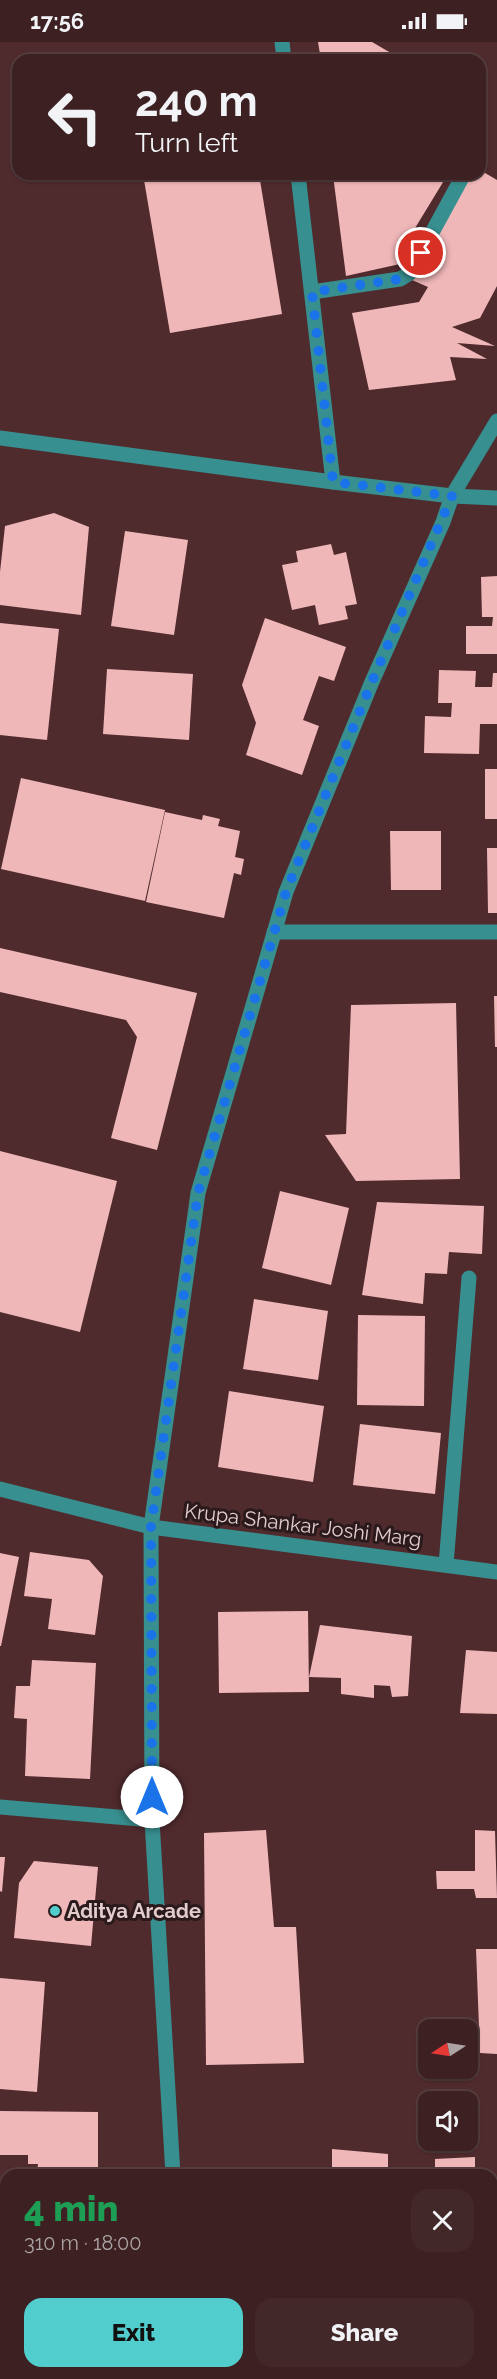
<!DOCTYPE html>
<meta charset="utf-8">
<style>
body{margin:0;font-family:Raleway,sans-serif;background:#43282a;color:#f1f3f6;height:100vh;display:flex;flex-direction:column;font-size:22px;white-space:nowrap}
*{box-sizing:border-box;margin:0}
p{font-size:20px;color:#aca3a5}
.icon{flex:none;width:33px;height:33px;fill:none;stroke:currentColor;stroke-width:2;stroke-linecap:round;stroke-linejoin:round}
.map{position:relative;flex:1;overflow:hidden}
.side{position:absolute;left:0px;top:2127px;width:498px;height:210px;display:flex;flex-direction:column;background:#3c2022;border-radius:18px 18px 0 0;box-shadow:0 2px 4px #0004,0 0 0 2px #553e40}
.side>*{flex:none}
.banner{position:absolute;left:12px;top:12px;width:474px;height:126px;border-radius:18px;box-shadow:0 2px 4px #0004,0 0 0 2px #553e40;background:#3c2022;color:#f1f3f6;overflow:hidden}
.needle{width:39px;rotate:258deg}
.buttons{position:absolute;left:418px;top:1977px;display:grid;gap:12px}
.buttons a{display:grid;place-items:center;width:60px;height:60px;border-radius:12px;background:#3c2022;box-shadow:0 2px 4px #0004,0 0 0 2px #553e40;font-size:30px}
.pin{position:absolute;display:grid;place-items:center;width:51px;height:51px;color:#fff;margin:-26px;border:3px solid #fff;border-radius:50%;box-shadow:0 2px 6px #0007}
.me{position:absolute;width:66px;margin:-33px;rotate:0deg;stroke-linejoin:round;filter:drop-shadow(0 0 4px #0008)}
.turn{display:flex;align-items:center;gap:21px;height:126px;padding:0 24px;font-size:27px}
.turn .icon{width:78px;height:78px;stroke-width:2.5}
.turn b{display:block;font-size:42px;line-height:51px}
.round{display:grid;place-items:center;flex:none;width:63px;height:63px;border-radius:18px;background:#43282a}
.headline{display:flex;align-items:center;justify-content:space-between;height:102px;padding:0 24px}
h1{font-size:36px;font-weight:800;line-height:45px;color:#1e9e55}
.primary-button{display:flex;gap:12px;margin-top:auto;padding:12px 24px}
.primary-button a{flex:1;height:69px;border-radius:18px;background:#52cdcd;color:#111;font-size:24px;font-weight:800;line-height:69px;text-align:center}
.primary-button a+a{background:#43282a;color:#f1f3f6}
.status{display:flex;justify-content:space-between;align-items:center;height:42px;padding:0 30px;background:#3c2022;direction:ltr}
.status svg{height:16px;fill:currentColor}
.map>svg:first-child{display:block}
.building{fill:#f0b7b9}
.lines{fill:none;stroke-linecap:round;stroke-linejoin:round}
.minor{stroke:#388f8f;stroke-width:15}
.route{stroke:#1a73e8;stroke-width:10;stroke-dasharray:0 18}
.poi-dot{fill:#52cdcd;stroke:#2a1a1b;stroke-width:2}
.labels{text-anchor:middle;dominant-baseline:central;stroke-width:6;stroke-linejoin:round;paint-order:stroke}
.street-label{font-size:20px;fill:#e4cccd;stroke:#2a1a1b}
.poi-label{font-size:20px;font-weight:bold;fill:#e4cccd;stroke:#2a1a1b;text-anchor:start}
</style>
<div class="status"><b>17:56</b><svg viewBox="0 0 49 12"><path d="M0 12V9h3v3zM5 12V6h3v6zM10 12V3h3v9zM15 12V0h3v12zM26 1h20v11H26zM47 4h2v5h-2z"/></svg></div>
<div class="map">
<svg width="497" height="2337" viewBox="0 0 497 2337">
<rect width="100%" height="100%" fill="#502b2e"/>
<g class="building">
<path d="M318 0H372L403 18H321Z"/>
<path d="M480 45 485 47 481 66H480Z"/>
<path d="M480 128 497 138V244L480 276 452 285 495 304 457 301 487 317 450 315 456 338 369 348 352 271 419 260 428 245 412 238 470 132H480Z"/>
<path d="M143 132H259L282 272 170 291Z"/>
<path d="M448 132 409 196 418 198 400 222 346 234 333 133Z"/>
<path d="M54 471 89 485 81 573 0 563V530L5 484Z"/>
<path d="M125 489 188 498 174 593 111 584Z"/>
<path d="M331 502 334 513 346 510 357 562 345 564 348 577 319 583 315 563 292 568 282 523 298 520 296 509Z"/>
<path d="M497 534V612H466V584H492L493 575H482L481 535Z"/>
<path d="M265 576 346 605 334 639 319 634 303 678 319 684 302 733 246 713 256 681 242 643Z"/>
<path d="M0 581 59 587 47 698 0 693Z"/>
<path d="M107 627 193 632 189 698 103 692Z"/>
<path d="M439 628 476 629 475 645H492L493 631H497V682H480L479 712 424 711 425 674 451 675 452 661H438Z"/>
<rect x="485" y="727" width="12" height="50"/>
<path d="M21 736 165 768 145 859 1 827Z"/>
<path d="M165 770 202 778 203 773 220 777 218 784 240 789 235 815 244 817 241 833 234 831 224 876 146 860Z"/>
<path d="M390 789H441V848H391Z"/>
<path d="M487 806H497V871H488Z"/>
<path d="M0 906 197 951 157 1108 111 1096 137 995 126 978 0 950Z"/>
<path d="M494 954H497V1005H495Z"/>
<path d="M456 961 460 1137 356 1139 325 1093 346 1092 351 963Z"/>
<path d="M0 1109 117 1139 80 1290 0 1270Z"/>
<path d="M280 1149 349 1166 331 1243 262 1226Z"/>
<path d="M377 1160 484 1164 482 1212 449 1210 447 1232 425 1231 423 1262 362 1253Z"/>
<path d="M254 1257 328 1269 318 1338 243 1327Z"/>
<path d="M358 1273 425 1274 424 1364 357 1363Z"/>
<path d="M229 1349 324 1364 313 1440 218 1425Z"/>
<path d="M360 1382 441 1391 435 1452 353 1443Z"/>
<path d="M30 1510 89 1518 103 1534 95 1593 48 1587 52 1557 24 1554Z"/>
<path d="M0 1511 19 1515 1 1604H0Z"/>
<path d="M308 1569 309 1650 219 1651 218 1570Z"/>
<path d="M320 1583 412 1594 408 1654 392 1655 390 1644 374 1643V1656L341 1652V1636L309 1635Z"/>
<path d="M466 1608 497 1610V1672L460 1671Z"/>
<path d="M32 1618 96 1621 90 1737 25 1734 27 1677 14 1676 16 1644H30Z"/>
<path d="M266 1788 274 1885H296L304 2021 206 2023 204 1791Z"/>
<path d="M475 1788 495 1789 497 1856H476L474 1847H437L436 1829H475Z"/>
<path d="M0 1815H5L2 1850 0 1849Z"/>
<path d="M34 1819 98 1825 91 1904 14 1896 19 1841Z"/>
<path d="M476 1907H497V2012L480 2011Z"/>
<path d="M0 1936 45 1940 37 2050 0 2047Z"/>
<path d="M0 2069 98 2070V2133H37L38 2122H28V2113H0Z"/>
<path d="M332 2107 388 2112V2133H332Z"/>
<path d="M475 2115V2133H435V2117Z"/>
<rect x="0" y="2210" width="6" height="62"/>
<path d="M497 2281V2337H416V2331H492V2282Z"/>
<path d="M4 2318H6V2331H124V2337H4Z"/>
<path d="M222 2331H305L306 2337H223Z"/>
</g>
<g class="lines">
<g class="minor">
<path d="M282 0 284 18"/>
<path d="M298 132 333 440"/>
<path d="M312 250 400 237 410 231 464 132"/>
<path d="M0 396 333 440 452 454 497 456"/>
<path d="M274 890H497"/>
<path d="M0 1447 151 1485 497 1530"/>
<path d="M446 1523 469 1236"/>
<path d="M0 1765 152 1778"/>
<path d="M173 2133 152 1778 151 1485 198 1151 286 850 371 642 443 480 452 454 497 379"/>
<path d="M0 2177H6"/>
<path d="M189 2331 190 2337"/>
</g>
</g>
<g class="lines">
<path class="route" d="M152 1755 151 1485 198 1151 286 850 371 642 452 454 333 440 312 250 400 237 410 231 421 211"/>
</g>
<circle class="poi-dot" cx="55" cy="1869" r="6"/>
<g class="labels">
<g class="street-label">
<text transform="translate(303 1483) rotate(7)">Krupa Shankar Joshi Marg</text>
</g>
<g class="poi-label">
<text x="67" y="1869">Aditya Arcade</text>
</g>
</g>
</svg>
<div class="buttons">
<a><svg class="needle" viewBox="-14 -14 28 28"><path d="M0-13l5 13h-10z" fill="#e53935"/><path d="M0 13l5-13h-10z" fill="#aca3a5"/></svg></a>
<a><svg class="icon" aria-label="sound" viewBox="0 0 24 24"><path d="M4 9h4l5-4v14l-5-4H4zM17 9q2 3 0 6"/></svg></a>
</div>
<div class="pin" style="left:421px;top:211px;background:#d93025"><svg class="icon" aria-label="arrive" viewBox="0 0 24 24"><path d="M6 21V4h12l-3 4 3 4H6"/></svg></div>
<svg class="me" style="left:152px;top:1755px" viewBox="-20 -20 40 40"><circle r="19" fill="#fff"/><path d="M0-13L10 11 0 6-10 11z" fill="#1a73e8"/></svg>
<div class="banner">
<div class="turn"><svg class="icon" aria-label="left" viewBox="0 0 24 24"><path d="M17 20v-9H6M10 6l-5 5 5 5"/></svg><div><b>240 m</b>Turn left</div></div>
</div>
<section class="side">
<div class="headline"><div><h1>4 min</h1><p>310 m · 18:00</p></div><a class="round"><svg class="icon" aria-label="close" viewBox="0 0 24 24"><path d="M6 6l12 12M18 6L6 18"/></svg></a></div>
<div class="primary-button"><a>Exit</a><a>Share</a></div>
</section>
</div>
